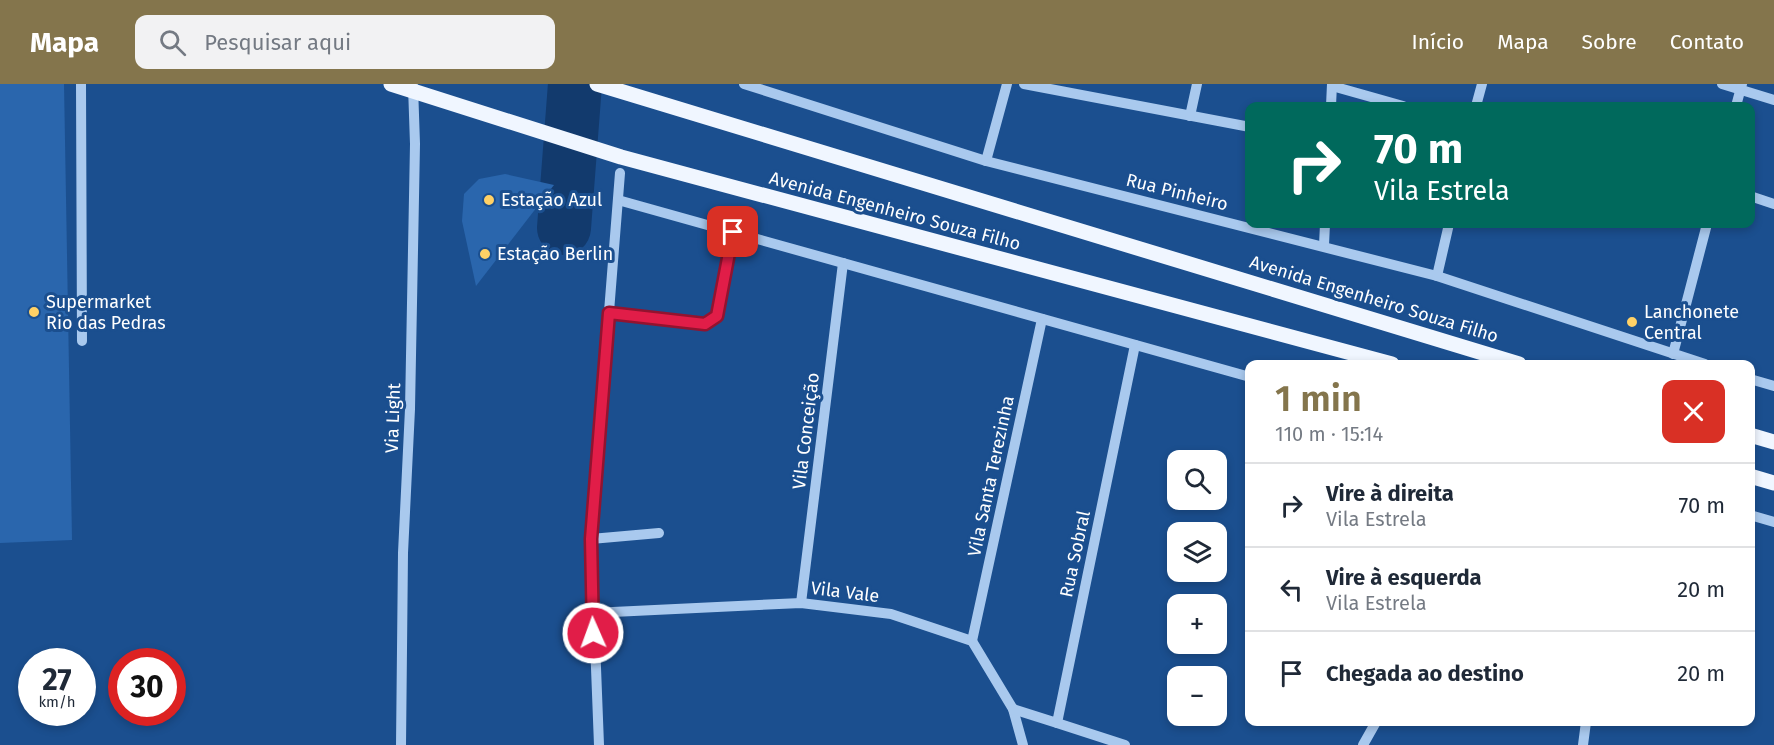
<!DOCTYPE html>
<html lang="pt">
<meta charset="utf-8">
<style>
body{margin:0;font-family:"Fira Sans",sans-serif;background:#f2f2f3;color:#1f2937;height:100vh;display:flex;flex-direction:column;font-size:22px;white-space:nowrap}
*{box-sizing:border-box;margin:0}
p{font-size:20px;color:#747a83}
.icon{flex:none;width:33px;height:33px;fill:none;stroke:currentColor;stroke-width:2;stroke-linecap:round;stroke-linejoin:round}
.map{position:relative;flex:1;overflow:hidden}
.drawer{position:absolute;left:1245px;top:276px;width:510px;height:366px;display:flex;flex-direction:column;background:#fff;border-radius:12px;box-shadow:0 3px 9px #0003}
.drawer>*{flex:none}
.hud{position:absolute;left:1245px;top:18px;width:510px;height:126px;border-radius:12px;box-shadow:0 3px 9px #0003;background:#00695c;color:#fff;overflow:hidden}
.tools{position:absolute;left:1167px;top:366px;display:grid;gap:12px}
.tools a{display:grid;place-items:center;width:60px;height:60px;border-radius:12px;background:#fff;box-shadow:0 3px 9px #0003;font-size:30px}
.speed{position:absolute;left:18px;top:564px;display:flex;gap:12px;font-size:30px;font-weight:700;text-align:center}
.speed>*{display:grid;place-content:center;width:78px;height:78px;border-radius:50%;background:#fff;box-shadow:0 3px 9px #0003;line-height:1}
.speed small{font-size:15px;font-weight:400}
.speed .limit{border:9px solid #d22;background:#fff;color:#111}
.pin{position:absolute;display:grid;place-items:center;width:51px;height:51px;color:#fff;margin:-26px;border-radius:12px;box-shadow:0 3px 9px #0006}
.me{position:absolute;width:66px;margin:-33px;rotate:358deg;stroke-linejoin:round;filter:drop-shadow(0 0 4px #0008)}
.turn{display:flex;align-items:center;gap:21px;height:126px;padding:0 30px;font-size:27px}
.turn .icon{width:78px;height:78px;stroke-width:2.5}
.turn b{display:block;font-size:42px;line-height:51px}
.round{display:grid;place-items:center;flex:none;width:63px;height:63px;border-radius:12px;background:#f2f2f3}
.headline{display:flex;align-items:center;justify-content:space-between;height:102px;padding:0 30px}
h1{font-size:36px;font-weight:600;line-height:45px;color:#84754c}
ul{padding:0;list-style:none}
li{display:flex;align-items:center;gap:18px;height:84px;padding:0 30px;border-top:2px solid #e0e1e3}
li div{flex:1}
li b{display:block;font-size:22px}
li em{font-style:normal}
header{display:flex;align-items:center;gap:36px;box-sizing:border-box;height:84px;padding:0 30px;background:#84754c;color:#fff}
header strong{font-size:28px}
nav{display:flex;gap:33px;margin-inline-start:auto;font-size:21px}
.search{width:420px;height:54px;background:#f2f2f3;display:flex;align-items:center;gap:15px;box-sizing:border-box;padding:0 21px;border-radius:12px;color:#747a83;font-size:22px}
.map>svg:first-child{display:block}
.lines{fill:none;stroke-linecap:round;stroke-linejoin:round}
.river{stroke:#123a6d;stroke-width:54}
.building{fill:#2a66ad}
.minor{stroke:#a9c9ee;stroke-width:10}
.major{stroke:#f0f6ff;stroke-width:15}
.route-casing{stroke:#92132f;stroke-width:15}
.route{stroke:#e11d48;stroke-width:10}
.poi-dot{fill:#ffd166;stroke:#1b4f8f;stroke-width:2}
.labels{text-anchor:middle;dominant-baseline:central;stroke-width:6;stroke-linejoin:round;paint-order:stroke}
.street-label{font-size:18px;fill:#fff;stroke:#1b4f8f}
.poi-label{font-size:18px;fill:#fff;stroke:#1b4f8f;text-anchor:start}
</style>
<header>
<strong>Mapa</strong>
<div class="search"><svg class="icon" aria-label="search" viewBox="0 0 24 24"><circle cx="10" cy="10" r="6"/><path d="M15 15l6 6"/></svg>Pesquisar aqui</div>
<nav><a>Início</a><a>Mapa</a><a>Sobre</a><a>Contato</a></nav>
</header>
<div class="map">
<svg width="1774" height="661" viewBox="0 0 1774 661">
<rect width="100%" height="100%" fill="#1b4f8f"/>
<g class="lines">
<path class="river" d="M564 144 575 0"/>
</g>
<g class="building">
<path d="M0 0H64L72 456 0 459Z"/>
<path d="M505 90 554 101 476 202 462 137 464 110 479 95Z"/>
</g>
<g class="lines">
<g class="minor">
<path d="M81 0 82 257"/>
<path d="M744 0 986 77 1437 192 1705 280"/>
<path d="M1024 0 1250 43"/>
<path d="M1722 0 1774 16"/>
<path d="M1332 2 1403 22"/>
<path d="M1331 22 1332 0"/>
<path d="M1476 22 1482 0"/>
<path d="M1736 22 1742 0"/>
<path d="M1190 32 1197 0"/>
<path d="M986 77 1007 0"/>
<path d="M1750 112 1774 120"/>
<path d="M618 116 1250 293"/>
<path d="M1324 161 1325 140"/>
<path d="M1437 192 1449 140"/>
<path d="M609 229 705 240 717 232 733 148"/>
<path d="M1673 270 1707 140"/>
<path d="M1750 295 1774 302"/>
<path d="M1750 431 1774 438"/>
<path d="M591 455 659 449"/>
<path d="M801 519 843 179"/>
<path d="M592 529 801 519 891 530 972 557 1013 625 1023 661"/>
<path d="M972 557 1042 235"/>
<path d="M1013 625 1057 639 1135 261"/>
<path d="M1057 639 1125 661"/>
<path d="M401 661 403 469 410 325 415 60 413 2"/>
<path d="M599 661 591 455 620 89"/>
<path d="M1363 661 1376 638"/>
<path d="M1583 661 1586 638"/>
</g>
<g class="major">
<path d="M391 0 621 73 1392 280"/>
<path d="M597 0 1519 280"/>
<path d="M1750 351 1774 358"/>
<path d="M1750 392 1774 399"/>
</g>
</g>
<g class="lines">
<g class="route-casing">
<path id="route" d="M593 549 591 455 609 229 705 240 717 232 733 148"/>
</g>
<use href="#route" class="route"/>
</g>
<g class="poi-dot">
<circle cx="489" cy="116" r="6"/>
<circle cx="485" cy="170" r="6"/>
<circle cx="34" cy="228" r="6"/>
<circle cx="1632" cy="238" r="6"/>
</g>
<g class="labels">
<g class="street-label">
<text transform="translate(1177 108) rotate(14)">Rua Pinheiro</text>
<text transform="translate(895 127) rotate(15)">Avenida Engenheiro Souza Filho</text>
<text transform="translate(1374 215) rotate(17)">Avenida Engenheiro Souza Filho</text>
<text transform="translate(393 334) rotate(-88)">Via Light</text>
<text transform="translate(806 347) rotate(-83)">Vila Conceição</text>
<text transform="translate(991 392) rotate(-78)">Vila Santa Terezinha</text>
<text transform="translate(1075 470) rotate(-78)">Rua Sobral</text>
<text transform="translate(845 508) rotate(7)">Vila Vale</text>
</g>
<g class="poi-label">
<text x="501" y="116">Estação Azul</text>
<text x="497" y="170">Estação Berlin</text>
<text x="46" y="218">Supermarket<tspan x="46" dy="21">Rio das Pedras</tspan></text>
<text x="1644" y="228">Lanchonete<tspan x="1644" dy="21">Central</tspan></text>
</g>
</g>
</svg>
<div class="tools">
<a><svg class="icon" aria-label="search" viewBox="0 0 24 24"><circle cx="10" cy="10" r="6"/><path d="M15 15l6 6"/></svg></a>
<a><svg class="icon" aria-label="layers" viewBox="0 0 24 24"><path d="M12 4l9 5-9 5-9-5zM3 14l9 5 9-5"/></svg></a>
<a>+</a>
<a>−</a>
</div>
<div class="speed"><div>27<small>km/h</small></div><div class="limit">30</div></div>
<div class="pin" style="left:733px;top:148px;background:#d93025"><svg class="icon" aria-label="arrive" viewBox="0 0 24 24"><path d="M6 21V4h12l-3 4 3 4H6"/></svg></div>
<svg class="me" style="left:593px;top:549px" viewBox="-20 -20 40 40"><circle r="17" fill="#e11d48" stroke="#fff" stroke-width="3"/><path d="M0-11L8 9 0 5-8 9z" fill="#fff"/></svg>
<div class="hud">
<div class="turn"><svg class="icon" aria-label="right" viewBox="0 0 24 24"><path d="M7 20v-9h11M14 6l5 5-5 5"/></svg><div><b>70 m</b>Vila Estrela</div></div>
</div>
<section class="drawer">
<div class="headline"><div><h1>1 min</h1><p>110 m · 15:14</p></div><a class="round" style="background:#d93025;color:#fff"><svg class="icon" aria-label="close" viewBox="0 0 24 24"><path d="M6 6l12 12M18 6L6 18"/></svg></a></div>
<ul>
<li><svg class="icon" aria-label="right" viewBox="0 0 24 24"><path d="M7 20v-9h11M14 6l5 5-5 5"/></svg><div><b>Vire à direita</b><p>Vila Estrela</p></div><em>70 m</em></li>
<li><svg class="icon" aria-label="left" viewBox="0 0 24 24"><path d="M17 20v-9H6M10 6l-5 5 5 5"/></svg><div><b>Vire à esquerda</b><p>Vila Estrela</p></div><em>20 m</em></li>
<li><svg class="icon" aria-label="arrive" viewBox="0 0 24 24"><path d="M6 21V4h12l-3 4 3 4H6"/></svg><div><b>Chegada ao destino</b></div><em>20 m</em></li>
</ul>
</section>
</div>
